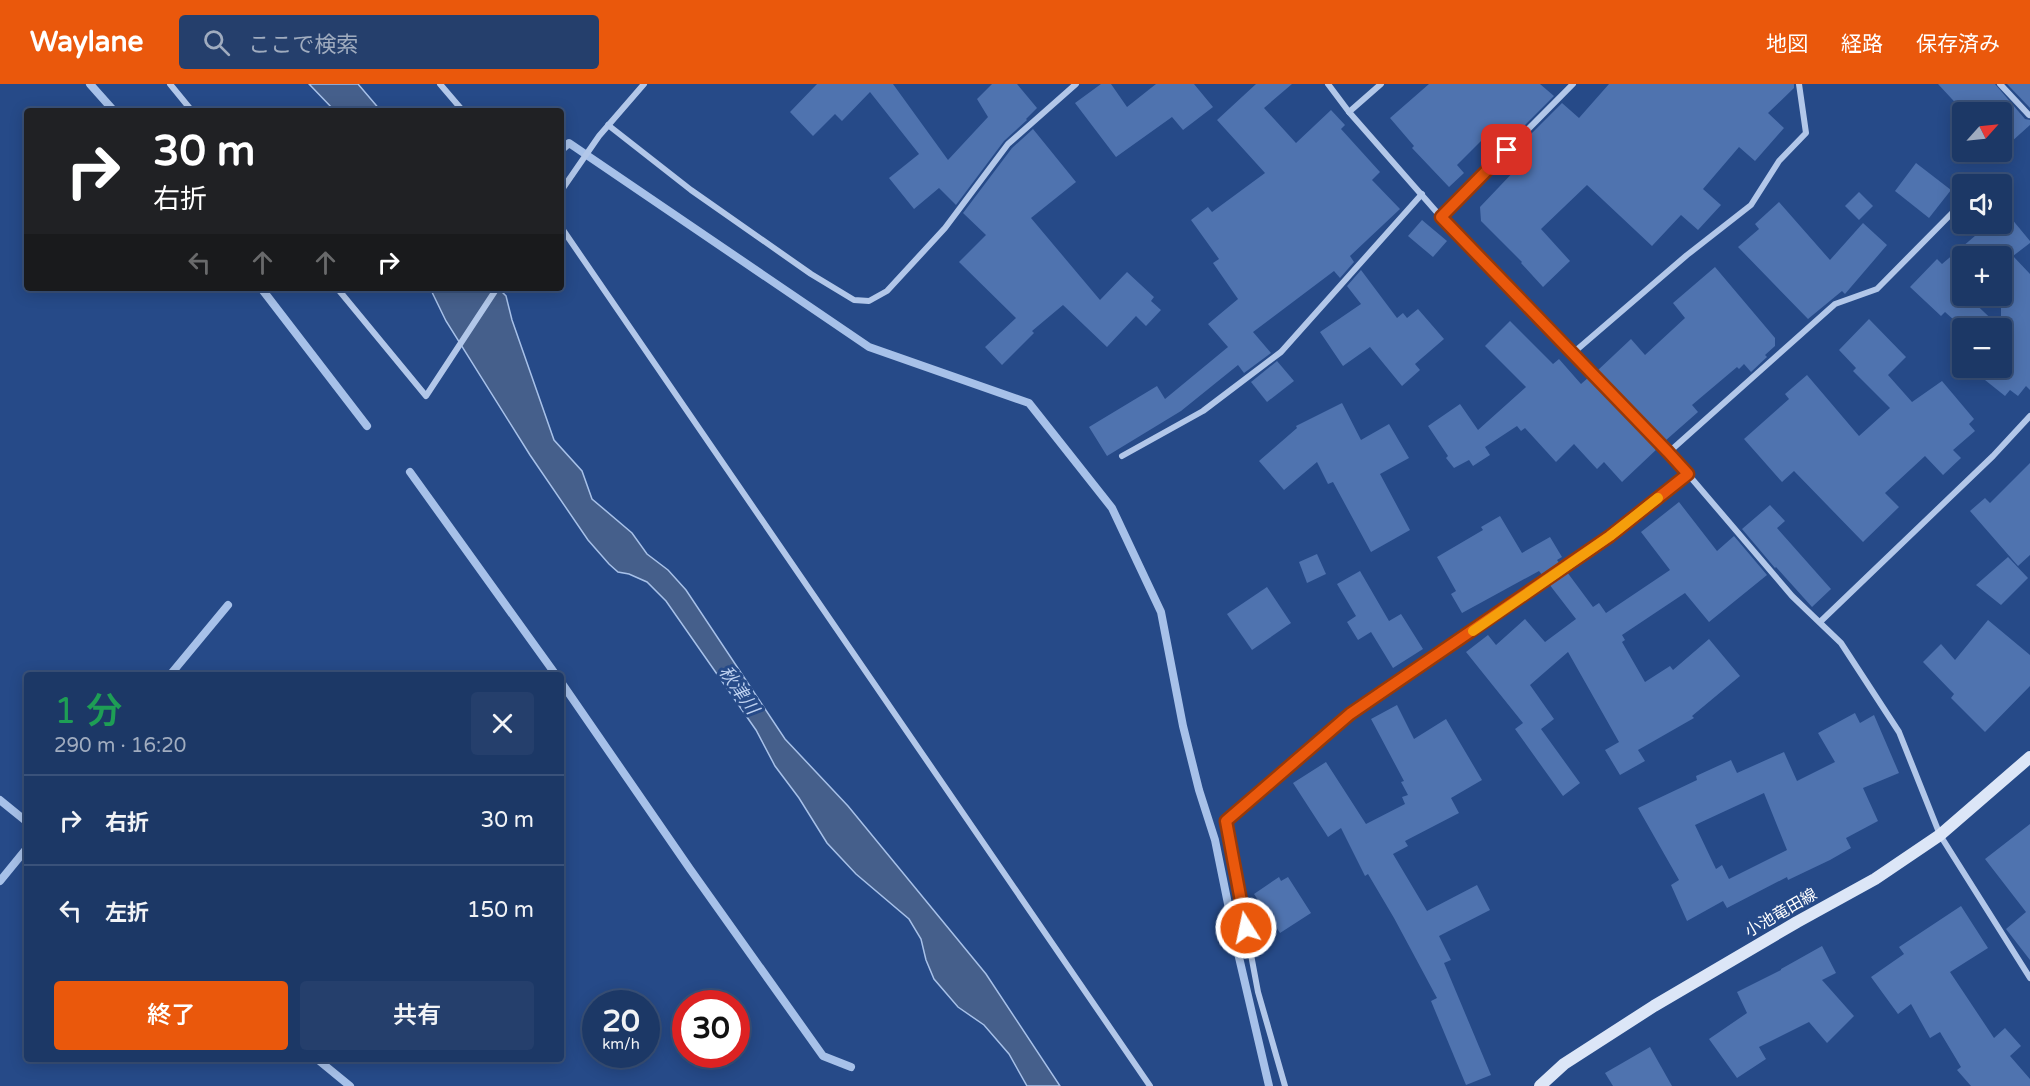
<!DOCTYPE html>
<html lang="ja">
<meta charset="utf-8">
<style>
body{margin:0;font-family:"Varela Round","Noto Sans JP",sans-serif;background:#253f6c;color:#f1f3f6;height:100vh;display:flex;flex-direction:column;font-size:22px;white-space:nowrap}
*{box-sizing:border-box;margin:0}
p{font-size:20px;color:#a0acbf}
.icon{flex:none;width:33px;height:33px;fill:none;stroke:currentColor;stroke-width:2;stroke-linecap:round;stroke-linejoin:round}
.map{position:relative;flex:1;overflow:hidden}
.panel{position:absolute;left:24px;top:588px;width:540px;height:390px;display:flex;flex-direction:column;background:#1c3866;border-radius:6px;box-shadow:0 3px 15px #0003,0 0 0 2px #3a527a}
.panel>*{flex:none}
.top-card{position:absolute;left:24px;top:24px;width:540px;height:183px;border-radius:6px;box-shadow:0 3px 15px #0003,0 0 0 2px #3a527a;background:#202124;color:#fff;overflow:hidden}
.needle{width:39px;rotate:63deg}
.buttons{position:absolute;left:1952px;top:18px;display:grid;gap:12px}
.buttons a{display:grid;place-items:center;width:60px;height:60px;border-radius:6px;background:#1c3866;box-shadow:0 3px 15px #0003,0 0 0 2px #3a527a;font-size:30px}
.speed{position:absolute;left:582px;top:906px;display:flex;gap:12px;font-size:30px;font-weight:700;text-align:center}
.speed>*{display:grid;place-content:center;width:78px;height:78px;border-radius:50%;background:#1c3866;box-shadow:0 3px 15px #0003,0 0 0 2px #3a527a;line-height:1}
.speed small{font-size:15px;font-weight:400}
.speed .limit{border:9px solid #d22;background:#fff;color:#111}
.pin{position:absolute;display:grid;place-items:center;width:51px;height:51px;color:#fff;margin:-26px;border-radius:12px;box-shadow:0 3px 9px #0006}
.me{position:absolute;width:66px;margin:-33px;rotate:350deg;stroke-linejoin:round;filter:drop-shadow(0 0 4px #0008)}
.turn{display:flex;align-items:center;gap:21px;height:126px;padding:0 30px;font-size:27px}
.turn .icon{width:78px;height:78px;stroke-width:2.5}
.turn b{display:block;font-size:42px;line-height:51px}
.lanes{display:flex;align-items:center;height:57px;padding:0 30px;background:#0003;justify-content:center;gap:30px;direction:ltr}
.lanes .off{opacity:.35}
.round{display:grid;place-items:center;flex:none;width:63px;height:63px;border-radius:6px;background:#253f6c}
.head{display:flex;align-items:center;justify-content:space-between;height:102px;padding:0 30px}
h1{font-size:36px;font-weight:600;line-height:45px;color:#1e9e55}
.cta{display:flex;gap:12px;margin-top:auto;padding:12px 30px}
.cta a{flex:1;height:69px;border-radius:6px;background:#ea580c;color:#fff;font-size:24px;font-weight:600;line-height:69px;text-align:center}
.cta a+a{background:#253f6c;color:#f1f3f6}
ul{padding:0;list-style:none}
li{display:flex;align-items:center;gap:18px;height:90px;padding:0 30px;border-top:2px solid #3a527a}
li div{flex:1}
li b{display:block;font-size:22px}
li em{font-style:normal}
header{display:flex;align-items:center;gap:36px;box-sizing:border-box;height:84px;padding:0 30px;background:#ea580c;color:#fff}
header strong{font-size:28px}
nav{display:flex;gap:33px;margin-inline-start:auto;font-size:21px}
.search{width:420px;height:54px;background:#253f6c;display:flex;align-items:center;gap:15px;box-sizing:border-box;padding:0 21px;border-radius:6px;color:#a0acbf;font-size:22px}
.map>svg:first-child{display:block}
.water{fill:#455f8b;stroke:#a7c1e9;stroke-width:1.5}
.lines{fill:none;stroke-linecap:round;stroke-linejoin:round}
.stream{stroke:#a7c1e9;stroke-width:8}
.building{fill:#4f73af;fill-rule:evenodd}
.minor{stroke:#b2c7e9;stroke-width:6}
.secondary{stroke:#dce6f7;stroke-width:12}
.route-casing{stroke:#983908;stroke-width:15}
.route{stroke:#ea580c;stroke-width:10}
.slow{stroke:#f59e0b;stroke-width:10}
.labels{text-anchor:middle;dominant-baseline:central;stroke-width:6;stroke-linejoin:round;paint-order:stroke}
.street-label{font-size:16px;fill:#fff;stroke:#264a88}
.water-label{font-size:18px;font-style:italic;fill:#bed1f0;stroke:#264a88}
</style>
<header>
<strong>Waylane</strong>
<div class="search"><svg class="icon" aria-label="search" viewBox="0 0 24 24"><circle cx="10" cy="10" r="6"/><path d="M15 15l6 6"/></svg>ここで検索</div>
<nav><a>地図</a><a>経路</a><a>保存済み</a></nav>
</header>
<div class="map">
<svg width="2030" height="1002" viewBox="0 0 2030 1002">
<rect width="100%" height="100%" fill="#264a88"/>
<g class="water">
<path d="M309 0H358L381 27H335Z"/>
<path d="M430 204H498L506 212 512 236 554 356 582 387 592 415 632 449 647 470 668 486 686 506 785 655 848 722 986 890 1060 1002H1027L1009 970 984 941 958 923 934 895 926 876 921 855 909 835 856 790 827 759 799 714 775 682 756 646 666 517 647 498 629 490 618 488 609 480 588 456 530 371 446 237Z"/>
</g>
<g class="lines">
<g class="stream">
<path d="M90 0 114 27"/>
<path d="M561 66 569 59 869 263 1029 319 1112 424 1161 528 1183 642 1199 706 1215 756 1238 869 1269 1002"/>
<path d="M261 204 367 342"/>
<path d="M410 388 556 591"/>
<path d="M170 591 228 521"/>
<path d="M561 598 690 785 823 972 851 983"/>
<path d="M0 716 27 738"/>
<path d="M0 797 27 764"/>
<path d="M317 975 350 1002"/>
</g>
</g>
<g class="building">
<path d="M817 0H893L948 76 988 33 977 15 992 0H1017L1037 24 1026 35 1027 36 1004 57 956 121 939 104 914 125 889 94 919 70 870 8 842 37 835 30 813 52 790 28Z"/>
<path d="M1101 0H1111L1127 23 1156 0H1194L1213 23 1183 46 1172 33 1116 73 1075 19Z"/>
<path d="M1256 0H1292L1264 24 1296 59 1331 26 1345 41 1341 45 1380 88 1372 96 1400 125 1350 172 1354 178 1340 194 1334 187 1253 248 1271 269 1244 289 1238 281 1181 327 1107 372 1089 343 1157 302 1165 315 1228 263 1208 240 1238 215 1213 179 1219 175 1191 136 1208 123 1212 128 1265 89 1217 36Z"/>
<path d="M1429 0H1540L1554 12 1500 66 1486 52 1457 81 1464 89 1449 103 1412 64 1414 62 1390 34Z"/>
<path d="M1609 0H1794V4L1768 29 1784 44 1755 77 1739 63 1703 105 1721 121 1698 146 1681 131 1652 162 1587 101 1541 145 1570 177 1543 203 1521 179 1522 178 1481 137 1480 123 1518 83 1508 73 1562 19 1579 34Z"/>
<path d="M1938 0H1995L2025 35 2030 36V41L2001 67V28H1964Z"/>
<path d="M2007 0H2030V24Z"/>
<path d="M1033 45 1076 98 1031 134 1100 216 1127 188 1154 213 1151 217 1161 226 1146 242 1136 232 1107 263 1063 221 1032 247 1034 249 1002 281 985 263 1016 234 959 178 986 151 963 129 1012 64Z"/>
<path d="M1916 79 1951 106 1929 134 1895 107Z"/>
<path d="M1859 108 1873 122 1859 136 1845 122Z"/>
<path d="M1779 118 1830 176 1863 139 1887 161 1845 210 1842 207 1808 235 1738 163 1759 145 1755 140Z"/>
<path d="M2001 122 2030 157V159L2013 172 2030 190V306L2026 302 2018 312 2010 306 2005 312 1970 284H2006L2001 279V244H1963L1945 228 1941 232 1910 203 1937 175 1942 180 1989 140H2001ZM1962 172H2001V244L1967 212H1962Z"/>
<path d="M1422 136 1447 157 1433 173 1408 152Z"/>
<path d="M1715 183 1775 254V262L1765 271 1767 273 1751 288 1744 280 1739 285 1737 283 1692 321 1698 328 1665 357 1597 287 1631 255 1645 271 1685 234 1673 219Z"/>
<path d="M1361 186 1397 234 1403 229 1407 234 1418 225 1444 255 1415 280 1420 286 1402 302 1370 263 1343 282 1320 248 1361 220 1347 202Z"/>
<path d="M1869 235 1906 273 1888 291 1912 318 1942 297 1974 335 1969 340 1975 347 1953 366 1961 374 1943 391 1925 372 1885 409 1899 423 1863 458 1794 387 1782 398 1744 355 1789 315 1785 310 1807 291 1859 352 1890 324 1853 287 1856 284 1839 266Z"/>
<path d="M1510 237 1553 280 1559 275 1581 300 1589 293 1658 364 1622 398 1604 378 1597 385 1574 360 1556 378 1525 344 1521 347 1517 342 1485 363 1490 371 1473 382 1469 376 1454 384 1446 374 1448 372 1428 342 1460 320 1478 346 1526 303 1485 262Z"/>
<path d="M1277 277 1294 297 1267 318 1251 298Z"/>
<path d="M1342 319 1361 356 1389 340 1409 374 1380 390 1410 446 1371 468 1333 398 1328 400 1317 378 1284 406 1259 377 1297 344 1296 342Z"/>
<path d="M2030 379V471L2018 482 1970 427 1985 414 1990 419Z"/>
<path d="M1679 418 1717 467 1734 452 1767 491 1709 538 1685 509 1622 551 1625 556 1622 558 1645 598 1670 582 1673 586 1709 555 1740 592 1692 632 1694 634 1638 666 1645 677 1620 691 1605 666 1619 658 1568 568 1530 601 1554 635 1541 645 1580 699 1563 712 1515 645 1523 639 1466 568 1488 551 1496 561 1525 535 1545 558 1576 535 1549 500 1567 488 1593 523 1599 519 1606 529 1670 486 1641 448Z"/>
<path d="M1770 421 1785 437 1777 444 1831 505 1812 523 1776 483 1775 484 1742 445Z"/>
<path d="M1500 432 1522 469 1550 453 1562 473 1557 476 1560 480 1543 492 1539 487 1462 529 1451 510 1456 507 1437 473 1483 446 1481 443Z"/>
<path d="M1317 470 1326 490 1307 499 1299 478Z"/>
<path d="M2008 473 2028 494 2001 521 1976 501Z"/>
<path d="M1360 487 1389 537 1401 530 1423 565 1393 584 1371 548 1358 556 1347 538 1356 532 1337 500Z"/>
<path d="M1267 503 1291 539 1252 566 1227 530Z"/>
<path d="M1988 536 2030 571V602L1985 648 1951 614 1954 610 1923 578 1941 560 1955 576Z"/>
<path d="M1397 621 1414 655 1446 635 1482 696 1451 714 1459 729 1405 757 1408 762 1393 770 1427 827 1477 801 1490 826 1439 852 1451 876 1444 879 1491 991 1466 1001 1431 917 1437 914 1394 834 1368 790 1365 792 1341 744 1328 753 1293 699 1326 678 1366 740 1405 720 1402 713 1408 711 1401 698 1404 697 1371 635Z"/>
<path d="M1855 629 1860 639 1874 631 1899 689 1863 704 1878 737 1846 754 1851 764 1830 776 1788 796 1787 793 1727 824 1723 817 1687 837 1671 801 1679 796 1638 724 1697 696 1696 692 1731 676 1737 689 1784 668 1797 697 1835 678 1818 649ZM1764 709 1787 766 1729 795 1722 781 1716 785 1695 741Z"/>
<path d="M2030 740V876L2006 845 2026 828 1985 775Z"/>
<path d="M1279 793 1281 797 1288 793 1311 829 1280 849 1254 810Z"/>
<path d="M1961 822 1988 864 1950 888 1994 954 2005 944 2021 962 2010 972 2030 995V1002H1971L1957 986 1961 983 1940 948 1930 954 1911 920 1898 930 1871 893 1904 870 1899 863Z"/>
<path d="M1822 862 1836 889 1822 896 1854 932 1827 959 1809 938 1759 963 1766 975 1737 994 1709 955 1747 929 1737 908 1781 886V885Z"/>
<path d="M1650 963 1672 1002H1613L1605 989Z"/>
</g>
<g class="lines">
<g class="minor">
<path d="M170 0 192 27"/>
<path d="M440 0 463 27"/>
<path d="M1328 0 1349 28 1441 133 1669 368 1792 512 1841 559 1899 648 1940 751 2030 894"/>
<path d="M2000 0 2029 31"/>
<path d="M1349 28 1381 0"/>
<path d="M608 41 691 106 811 190 854 216 869 217 887 207 945 144 1008 60 1076 0"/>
<path d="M561 107 599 52 644 0"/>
<path d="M1441 133 1573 0"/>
<path d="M561 143 1150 1002"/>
<path d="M337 204 426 312 497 204"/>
<path d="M1573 269 1687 171 1751 121 1779 77 1806 49 1799 0"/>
<path d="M1669 368 1835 220 1877 205 1962 119"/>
<path d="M1122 372 1203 327 1281 268 1422 110"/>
<path d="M1820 538 1993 372 2030 332"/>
<path d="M1285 1002 1258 908 1226 737 1350 630 1610 452 1688 390"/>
</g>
<path class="secondary" d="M1540 1002 1564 980 1654 922 1797 838 1875 795 1940 751 2030 673"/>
</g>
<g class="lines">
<g class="route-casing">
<path id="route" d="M1246 844 1226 737 1350 630 1610 452 1688 390 1668 368 1441 133 1507 66"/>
</g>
<use href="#route" class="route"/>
<path class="slow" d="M1473 547 1610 452 1658 414"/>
</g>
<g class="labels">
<g class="street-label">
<text transform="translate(1781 829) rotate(-30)">小池竜田線</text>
</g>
<g class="water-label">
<text transform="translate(739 606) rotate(55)">秋津川</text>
</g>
</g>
</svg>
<div class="buttons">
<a><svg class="needle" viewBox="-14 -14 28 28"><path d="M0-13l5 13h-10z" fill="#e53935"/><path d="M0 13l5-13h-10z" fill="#a0acbf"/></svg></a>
<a><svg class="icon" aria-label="sound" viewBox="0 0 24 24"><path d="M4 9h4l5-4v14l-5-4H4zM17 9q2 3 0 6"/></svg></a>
<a>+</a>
<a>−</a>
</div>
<div class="speed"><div>20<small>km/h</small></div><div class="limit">30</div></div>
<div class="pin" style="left:1507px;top:66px;background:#d93025"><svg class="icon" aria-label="arrive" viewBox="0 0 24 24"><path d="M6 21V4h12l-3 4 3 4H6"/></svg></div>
<svg class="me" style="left:1246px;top:844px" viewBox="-20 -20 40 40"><circle r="17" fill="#ea580c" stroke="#fff" stroke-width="3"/><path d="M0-11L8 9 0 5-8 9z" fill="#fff"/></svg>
<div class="top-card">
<div class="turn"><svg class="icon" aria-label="right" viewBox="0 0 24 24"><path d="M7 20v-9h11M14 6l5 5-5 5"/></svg><div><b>30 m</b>右折</div></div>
<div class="lanes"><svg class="icon off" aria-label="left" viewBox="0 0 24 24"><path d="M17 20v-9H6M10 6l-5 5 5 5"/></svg><svg class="icon off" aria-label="ahead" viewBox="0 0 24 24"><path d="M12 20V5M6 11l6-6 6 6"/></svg><svg class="icon off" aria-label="ahead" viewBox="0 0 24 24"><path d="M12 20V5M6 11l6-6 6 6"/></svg><svg class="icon" aria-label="right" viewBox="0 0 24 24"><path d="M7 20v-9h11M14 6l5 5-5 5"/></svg></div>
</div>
<section class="panel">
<div class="head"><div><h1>1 分</h1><p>290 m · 16:20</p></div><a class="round"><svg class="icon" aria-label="close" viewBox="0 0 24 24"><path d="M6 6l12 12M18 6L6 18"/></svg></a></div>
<ul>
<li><svg class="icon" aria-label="right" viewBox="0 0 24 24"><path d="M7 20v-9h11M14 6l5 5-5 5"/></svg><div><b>右折</b></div><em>30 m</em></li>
<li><svg class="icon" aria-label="left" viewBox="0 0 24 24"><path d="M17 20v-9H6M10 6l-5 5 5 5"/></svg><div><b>左折</b></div><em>150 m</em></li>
</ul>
<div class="cta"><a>終了</a><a>共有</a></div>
</section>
</div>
